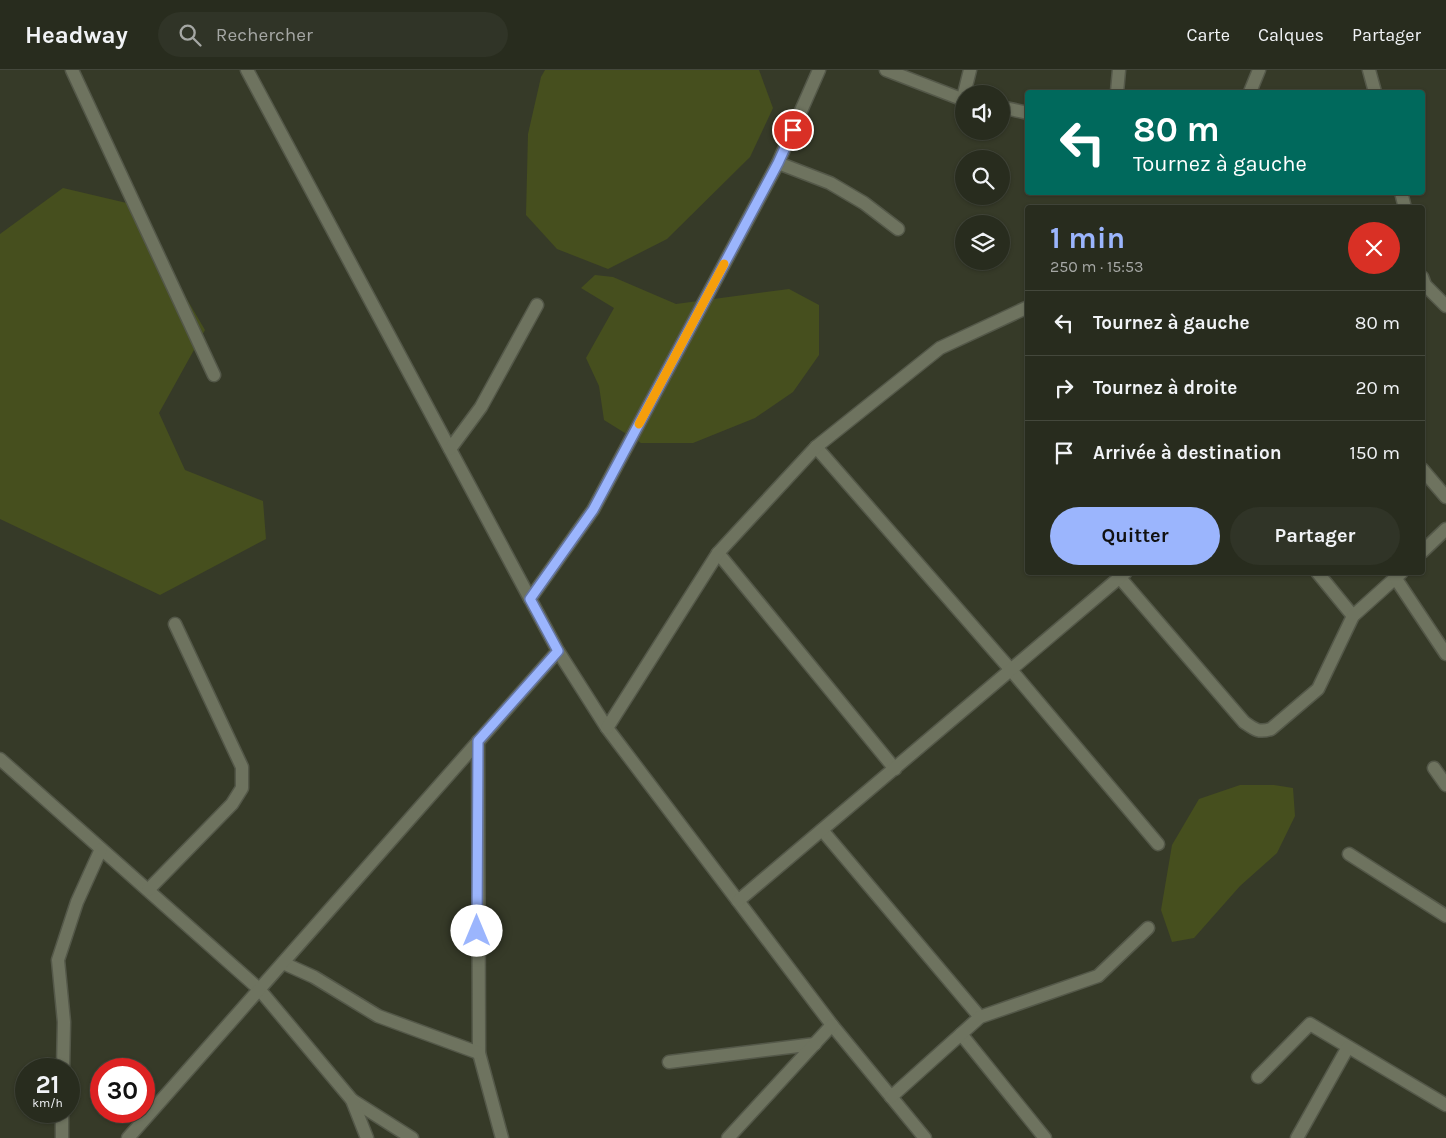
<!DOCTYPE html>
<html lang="fr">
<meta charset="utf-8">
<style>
body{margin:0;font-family:Karla,sans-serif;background:#303427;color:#f1f3f6;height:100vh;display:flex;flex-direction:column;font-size:19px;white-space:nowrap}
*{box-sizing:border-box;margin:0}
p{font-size:16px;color:#a5a7a4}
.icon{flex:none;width:28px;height:28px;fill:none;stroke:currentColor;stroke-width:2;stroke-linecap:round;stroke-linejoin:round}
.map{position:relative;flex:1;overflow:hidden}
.panel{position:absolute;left:1025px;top:135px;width:400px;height:370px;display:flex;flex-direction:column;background:#282c1e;border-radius:5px;box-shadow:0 1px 4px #0004,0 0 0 1px #44483c}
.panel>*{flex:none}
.hud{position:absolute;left:1025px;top:20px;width:400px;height:105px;border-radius:5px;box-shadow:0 1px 4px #0004,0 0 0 1px #44483c;background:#00695c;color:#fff;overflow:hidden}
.buttons{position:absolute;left:955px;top:15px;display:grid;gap:10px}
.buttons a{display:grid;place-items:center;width:55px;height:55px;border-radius:50%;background:#282c1e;box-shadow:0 1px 4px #0004,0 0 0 1px #44483c;font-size:25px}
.speed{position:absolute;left:15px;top:988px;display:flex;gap:10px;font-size:25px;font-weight:700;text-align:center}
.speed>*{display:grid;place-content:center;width:65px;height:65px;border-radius:50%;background:#282c1e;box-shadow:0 1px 4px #0004,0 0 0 1px #44483c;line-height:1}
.speed small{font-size:12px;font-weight:400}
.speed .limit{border:8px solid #d22;background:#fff;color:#111}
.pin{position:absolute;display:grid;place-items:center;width:42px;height:42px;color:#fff;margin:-21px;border:2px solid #fff;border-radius:50%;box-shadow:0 1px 5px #0007}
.me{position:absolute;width:55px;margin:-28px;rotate:0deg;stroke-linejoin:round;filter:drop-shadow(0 0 4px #0008)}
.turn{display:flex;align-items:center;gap:18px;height:105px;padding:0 25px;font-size:22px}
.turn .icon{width:65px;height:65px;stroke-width:2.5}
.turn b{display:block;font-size:35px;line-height:42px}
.round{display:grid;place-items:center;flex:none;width:52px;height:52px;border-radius:26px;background:#303427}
.head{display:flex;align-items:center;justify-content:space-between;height:85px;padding:0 25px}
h1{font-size:30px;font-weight:700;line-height:38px;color:#9bb5fd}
.button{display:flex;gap:10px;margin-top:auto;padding:10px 25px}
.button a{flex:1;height:58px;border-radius:30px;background:#9bb5fd;color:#111;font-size:20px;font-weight:700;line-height:58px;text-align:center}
.button a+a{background:#303427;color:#f1f3f6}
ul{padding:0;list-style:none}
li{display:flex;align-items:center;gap:15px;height:65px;padding:0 25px;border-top:1px solid #44483c}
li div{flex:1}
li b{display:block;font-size:19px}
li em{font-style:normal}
header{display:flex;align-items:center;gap:30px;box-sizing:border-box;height:70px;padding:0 25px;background:#282c1e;border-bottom:1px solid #44483c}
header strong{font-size:24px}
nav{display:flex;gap:28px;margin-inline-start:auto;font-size:18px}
.search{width:350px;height:45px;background:#303427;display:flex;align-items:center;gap:12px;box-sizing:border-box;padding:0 18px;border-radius:28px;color:#a5a7a4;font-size:19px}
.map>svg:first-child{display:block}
.green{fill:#464f1e}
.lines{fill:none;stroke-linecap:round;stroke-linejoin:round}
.minor-casing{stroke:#545849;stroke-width:15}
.minor{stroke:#6e735f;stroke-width:12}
.route-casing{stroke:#6576a4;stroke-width:12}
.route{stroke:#9bb5fd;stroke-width:9}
.slow{stroke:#f59e0b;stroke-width:9}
</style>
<header>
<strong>Headway</strong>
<div class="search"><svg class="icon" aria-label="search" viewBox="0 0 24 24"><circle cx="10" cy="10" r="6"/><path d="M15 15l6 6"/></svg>Rechercher</div>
<nav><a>Carte</a><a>Calques</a><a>Partager</a></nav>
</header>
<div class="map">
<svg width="1446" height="1068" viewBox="0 0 1446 1068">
<rect width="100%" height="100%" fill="#363a28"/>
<g class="green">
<path d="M545 0H759L773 38 750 87 667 169 608 199 557 179 526 145 528 64 541 7Z"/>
<path d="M63 118 131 134 205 260 159 343 185 400 263 431 266 469 160 525 0 449V164Z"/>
<path d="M595 205 613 207 676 234 789 219 819 235V285L793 322 755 348 693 373H641L604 350 599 316 586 288 614 238 581 218Z"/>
<path d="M1240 715H1274L1293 718 1295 746 1277 783 1240 816 1194 868 1172 872 1161 840 1172 775 1199 729Z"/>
</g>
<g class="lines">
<g class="minor-casing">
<g id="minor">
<path d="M72 0 214 305"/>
<path d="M247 0 558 581 607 658 832 955 925 1068"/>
<path d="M886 0 964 30"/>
<path d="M1369 0 1375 22"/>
<path d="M1117 22 1119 0"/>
<path d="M1250 22 1259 0"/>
<path d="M964 24 970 0"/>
<path d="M1001 37 1028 43"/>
<path d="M778 93 830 113 864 133 898 159"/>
<path d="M1401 122 1405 138"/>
<path d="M1422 207 1425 215 1446 236"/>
<path d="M816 377 1011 600 1158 774"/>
<path d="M450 379 481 337 537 235"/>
<path d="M1422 399 1446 427"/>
<path d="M1422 482 1446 459"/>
<path d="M718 483 895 699"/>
<path d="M1317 502 1353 546"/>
<path d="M1120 508 1244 652C1254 659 1258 663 1271 659L1318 619 1353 546 1402 502"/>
<path d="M1396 509 1446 584"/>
<path d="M530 529 593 440 778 93 819 0"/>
<path d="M607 658 718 483 816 377 940 278 1028 237"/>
<path d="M478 671 479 983 502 1068"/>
<path d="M0 689 259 919 352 1030 412 1068"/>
<path d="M1434 698 1446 715"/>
<path d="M822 760 980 947"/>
<path d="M1349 784 1446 846"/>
<path d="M148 820 232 734 242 718V697L175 554"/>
<path d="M738 831 1126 502"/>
<path d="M283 893 314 907 378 946 479 983"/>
<path d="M961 964 1045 1068"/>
<path d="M669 992 815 974"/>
<path d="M63 999 64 952 58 890 77 832 101 779"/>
<path d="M1258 1007 1310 954 1446 1035"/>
<path d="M891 1027 980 947 1098 906 1148 858"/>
<path d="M352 1030 367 1068"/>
<path d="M62 1068V1041"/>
<path d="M128 1068 558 581"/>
<path d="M728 1068 832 955"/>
<path d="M1297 1068 1348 977"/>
</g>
</g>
<use href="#minor" class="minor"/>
</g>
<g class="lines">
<g class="route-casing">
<path id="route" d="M477 861 478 671 558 581 530 529 593 440 778 93 793 60"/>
</g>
<use href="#route" class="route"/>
<path class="slow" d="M639 354 724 194"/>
</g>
</svg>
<div class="buttons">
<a><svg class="icon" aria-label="sound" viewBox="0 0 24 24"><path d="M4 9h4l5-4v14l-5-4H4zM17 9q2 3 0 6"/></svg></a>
<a><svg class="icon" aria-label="search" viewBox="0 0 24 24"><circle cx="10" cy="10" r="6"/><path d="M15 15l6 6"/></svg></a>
<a><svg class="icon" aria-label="layers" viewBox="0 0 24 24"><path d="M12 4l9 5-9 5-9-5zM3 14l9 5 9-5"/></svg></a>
</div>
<div class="speed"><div>21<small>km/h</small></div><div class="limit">30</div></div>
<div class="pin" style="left:793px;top:60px;background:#d93025"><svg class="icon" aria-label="arrive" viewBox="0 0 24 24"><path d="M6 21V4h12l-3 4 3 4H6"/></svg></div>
<svg class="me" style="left:477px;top:861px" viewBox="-20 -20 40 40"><circle r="19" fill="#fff"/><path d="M0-13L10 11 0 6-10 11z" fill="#9bb5fd"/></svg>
<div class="hud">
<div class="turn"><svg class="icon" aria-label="left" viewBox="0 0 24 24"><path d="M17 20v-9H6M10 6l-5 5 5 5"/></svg><div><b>80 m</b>Tournez à gauche</div></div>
</div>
<section class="panel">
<div class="head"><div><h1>1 min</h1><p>250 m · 15:53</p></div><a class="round" style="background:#d93025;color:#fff"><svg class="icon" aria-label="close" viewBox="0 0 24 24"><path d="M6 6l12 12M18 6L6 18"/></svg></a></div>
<ul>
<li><svg class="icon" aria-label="left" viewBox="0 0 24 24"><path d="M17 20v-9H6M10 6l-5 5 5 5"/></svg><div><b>Tournez à gauche</b></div><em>80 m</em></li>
<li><svg class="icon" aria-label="right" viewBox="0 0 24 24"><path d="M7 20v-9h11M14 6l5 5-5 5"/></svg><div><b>Tournez à droite</b></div><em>20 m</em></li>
<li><svg class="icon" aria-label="arrive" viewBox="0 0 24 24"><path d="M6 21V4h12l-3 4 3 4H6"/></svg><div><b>Arrivée à destination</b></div><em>150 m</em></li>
</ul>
<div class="button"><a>Quitter</a><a>Partager</a></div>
</section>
</div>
